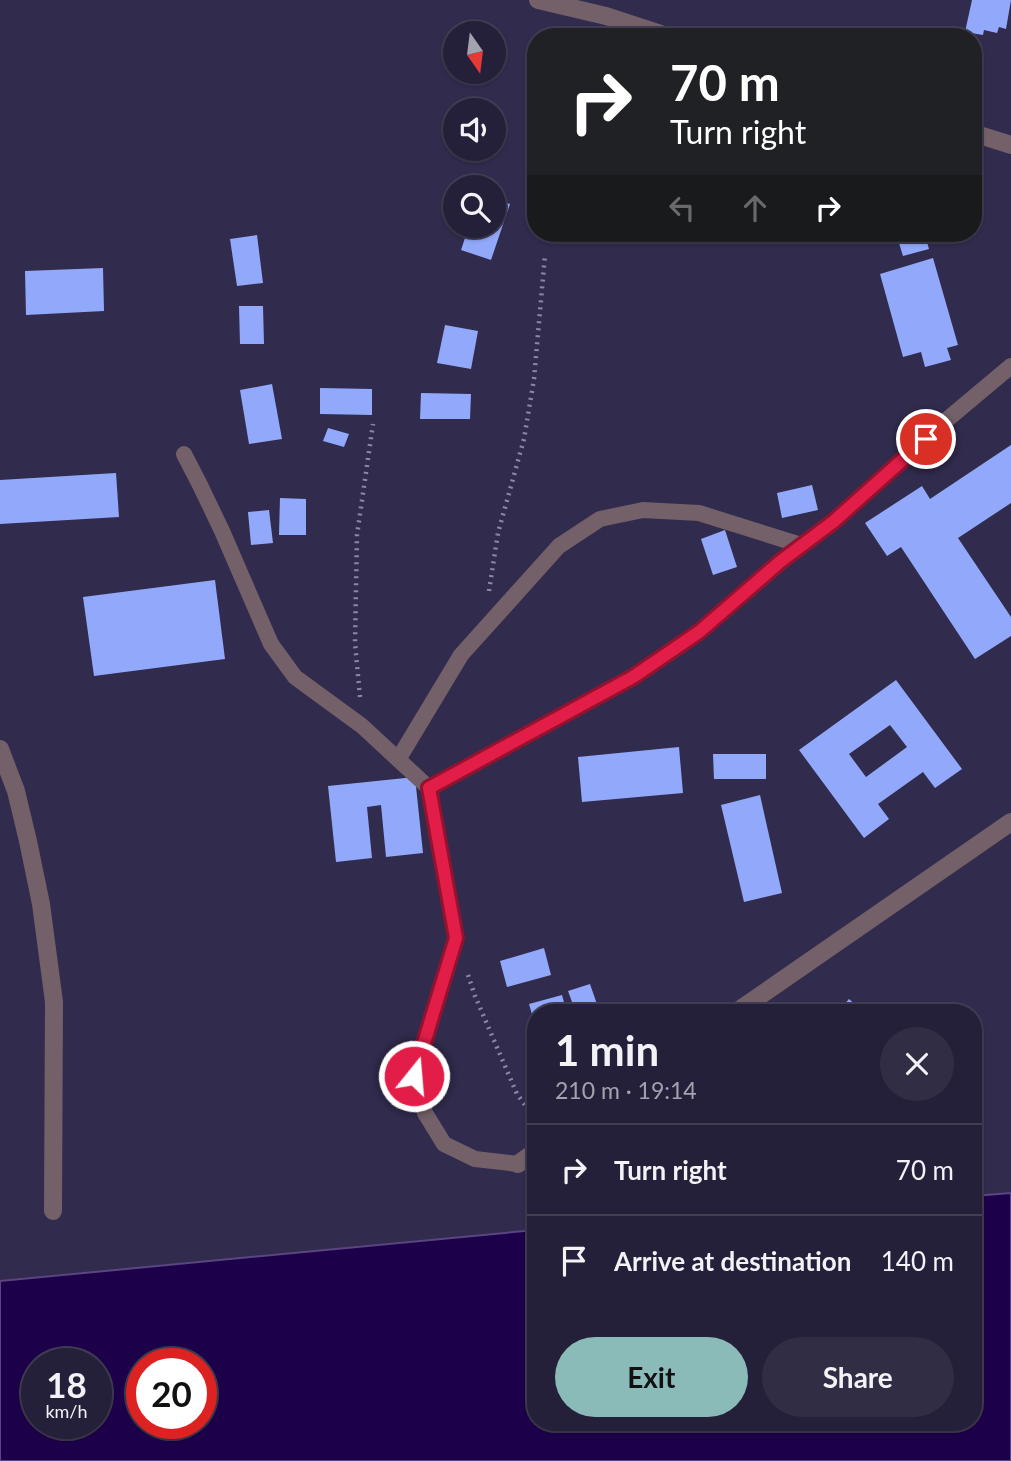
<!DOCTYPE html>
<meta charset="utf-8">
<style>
body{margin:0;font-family:Lato,sans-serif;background:#312d45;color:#f1f3f6;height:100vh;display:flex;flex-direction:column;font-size:26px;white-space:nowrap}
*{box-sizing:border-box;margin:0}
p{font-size:23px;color:#a3a3af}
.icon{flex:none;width:38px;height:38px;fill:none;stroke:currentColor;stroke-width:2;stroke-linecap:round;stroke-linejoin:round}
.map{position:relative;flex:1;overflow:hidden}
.details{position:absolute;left:527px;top:1004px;width:455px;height:427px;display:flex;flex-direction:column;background:#25203a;border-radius:28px;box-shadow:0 2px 5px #0004,0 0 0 2px #423e54}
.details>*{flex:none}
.hud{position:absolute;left:527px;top:28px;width:455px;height:214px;border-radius:28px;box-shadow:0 2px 5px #0004,0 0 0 2px #423e54;background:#202124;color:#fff;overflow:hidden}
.needle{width:46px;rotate:166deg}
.controls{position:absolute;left:443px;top:21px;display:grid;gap:14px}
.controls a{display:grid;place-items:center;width:63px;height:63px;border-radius:50%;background:#25203a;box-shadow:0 2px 5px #0004,0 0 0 2px #423e54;font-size:35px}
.speed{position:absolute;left:21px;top:1348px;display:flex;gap:14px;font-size:35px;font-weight:700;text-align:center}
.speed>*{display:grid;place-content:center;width:91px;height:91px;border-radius:50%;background:#25203a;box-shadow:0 2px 5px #0004,0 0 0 2px #423e54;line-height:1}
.speed small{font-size:18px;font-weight:400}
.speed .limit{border:10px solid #d22;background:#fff;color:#111}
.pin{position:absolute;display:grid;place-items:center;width:60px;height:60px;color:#fff;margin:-30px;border:4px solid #fff;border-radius:50%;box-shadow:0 2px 7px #0007}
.me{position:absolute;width:77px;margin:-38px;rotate:17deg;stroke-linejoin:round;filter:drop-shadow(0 0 5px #0008)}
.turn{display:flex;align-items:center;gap:24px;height:147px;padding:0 28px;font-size:32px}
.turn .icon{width:91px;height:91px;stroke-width:2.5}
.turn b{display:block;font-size:49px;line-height:60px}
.lanes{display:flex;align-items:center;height:66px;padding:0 28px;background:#0003;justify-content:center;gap:35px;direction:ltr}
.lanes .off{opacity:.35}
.round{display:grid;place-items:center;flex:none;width:74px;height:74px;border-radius:37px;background:#312d45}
.headline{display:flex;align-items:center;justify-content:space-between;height:119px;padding:0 28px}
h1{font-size:42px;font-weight:700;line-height:52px}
.action{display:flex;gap:14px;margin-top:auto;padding:14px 28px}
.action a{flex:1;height:80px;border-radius:42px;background:#8bbbb9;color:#111;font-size:28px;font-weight:700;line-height:80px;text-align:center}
.action a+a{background:#312d45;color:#f1f3f6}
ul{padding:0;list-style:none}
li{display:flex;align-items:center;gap:21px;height:91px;padding:0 28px;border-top:2px solid #423e54}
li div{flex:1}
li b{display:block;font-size:26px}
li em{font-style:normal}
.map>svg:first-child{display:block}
.water{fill:#1d004a;stroke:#5a4580;stroke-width:2;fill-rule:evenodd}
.building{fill:#92a9fb;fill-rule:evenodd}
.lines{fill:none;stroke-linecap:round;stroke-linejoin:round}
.path{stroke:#8c88a4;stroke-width:4.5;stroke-dasharray:2 5;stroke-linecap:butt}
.lane{stroke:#736068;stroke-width:16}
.street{stroke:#736068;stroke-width:18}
.route-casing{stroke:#92132f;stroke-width:18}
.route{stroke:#e11d48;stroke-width:12}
</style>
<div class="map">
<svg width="1011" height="1461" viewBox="0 0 1011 1461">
<rect width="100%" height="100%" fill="#312b4d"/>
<path class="water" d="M1011 1193V1461H0V1281L535 1230 536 1423H973V1196ZM37 1363H96V1423H37ZM142 1363H201V1423H142Z"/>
<g class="building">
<path d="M972 0H1011L1006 29 999 27 997 33 984 30 983 35 965 32Z"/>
<path d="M494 198 510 204 491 260 461 250 469 226H494Z"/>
<path d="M257 235 263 283 237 286 230 239Z"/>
<path d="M925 235 929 249 903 256 899 243Z"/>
<path d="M933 258 958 345 947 348 951 360 925 367 921 352 903 357 880 274Z"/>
<path d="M103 268 104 311 26 315 25 271Z"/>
<path d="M239 306H263L264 344H240Z"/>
<path d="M445 325 478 331 471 369 437 363Z"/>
<path d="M272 384 282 439 249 444 240 390Z"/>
<path d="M320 388 372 389V415L320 414Z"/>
<path d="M421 393 471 394 470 419H420Z"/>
<path d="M328 428 349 434 344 447 323 441Z"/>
<path d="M1011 445V503L958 538 1011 617V636L975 659 901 547 887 556 865 523 922 486 930 499Z"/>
<path d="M116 473 119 517 0 524V480Z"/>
<path d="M812 485 818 510 782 518 777 493Z"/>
<path d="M280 498 306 499V535H279Z"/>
<path d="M269 510 273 543 251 545 248 512Z"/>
<path d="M725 530 737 567 713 575 701 539Z"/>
<path d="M215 580 225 659 94 676 83 597Z"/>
<path d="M896 680 962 769 935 788 923 772 878 804 889 819 864 838 799 750ZM890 725 907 747 866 777 849 754Z"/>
<path d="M679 747 683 793 582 802 578 757Z"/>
<path d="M713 754H766V779H714Z"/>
<path d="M415 777 423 853 386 857 381 805 367 807 372 858 336 862 328 786Z"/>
<path d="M760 795 782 893 744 902 721 805Z"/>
<path d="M544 948 551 975 507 987 500 961Z"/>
<path d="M590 984 600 1013H576L568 991Z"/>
<path d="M562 995 567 1013H536L535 1025 529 1004Z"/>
<path d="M849 999 865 1013H837Z"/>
</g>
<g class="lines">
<g class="path">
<path d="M489 591 498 533 524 439 534 379 545 255"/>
<path d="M360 697 355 643 357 535 373 424"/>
<path d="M468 975 475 996 517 1094 536 1120"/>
</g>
<g class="lane">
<path d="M184 454 200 485 222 531 271 644 295 677 362 726 429 788 456 938 414 1076 425 1113 444 1144 475 1159 518 1164"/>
<path d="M399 758 461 655 559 546 600 519 643 510 699 513 801 545"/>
<path d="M429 788 633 677 699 632 801 545 833 522 943 423 1011 366"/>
</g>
<g class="street">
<path d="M538 0 606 16 670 37"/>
<path d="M973 133 1011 145"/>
<path d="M0 749 16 791 28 841 41 904 54 1002 53 1211"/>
<path d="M735 1013 1011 822"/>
<path d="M518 1164 536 1151"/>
</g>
</g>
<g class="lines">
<g class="route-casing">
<path id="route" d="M414 1076 456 938 429 788 633 677 699 632 781 561 833 522 926 439"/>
</g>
<use href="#route" class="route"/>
</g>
</svg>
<div class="controls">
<a><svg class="needle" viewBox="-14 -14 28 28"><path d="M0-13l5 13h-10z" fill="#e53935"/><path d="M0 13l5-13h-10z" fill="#a3a3af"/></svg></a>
<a><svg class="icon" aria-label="sound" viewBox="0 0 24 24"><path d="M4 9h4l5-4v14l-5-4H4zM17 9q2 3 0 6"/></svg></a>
<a><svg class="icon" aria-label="search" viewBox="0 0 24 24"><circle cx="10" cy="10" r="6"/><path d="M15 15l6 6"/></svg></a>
</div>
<div class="speed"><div>18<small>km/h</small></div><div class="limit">20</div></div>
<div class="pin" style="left:926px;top:439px;background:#d93025"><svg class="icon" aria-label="arrive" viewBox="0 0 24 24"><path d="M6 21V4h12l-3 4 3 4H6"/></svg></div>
<svg class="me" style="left:414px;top:1076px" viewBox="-20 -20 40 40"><circle r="17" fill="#e11d48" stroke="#fff" stroke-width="3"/><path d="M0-11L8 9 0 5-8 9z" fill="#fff"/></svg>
<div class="hud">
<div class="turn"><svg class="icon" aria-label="right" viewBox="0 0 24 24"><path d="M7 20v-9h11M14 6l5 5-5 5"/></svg><div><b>70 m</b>Turn right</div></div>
<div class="lanes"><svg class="icon off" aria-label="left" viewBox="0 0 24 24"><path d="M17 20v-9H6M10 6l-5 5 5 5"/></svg><svg class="icon off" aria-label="ahead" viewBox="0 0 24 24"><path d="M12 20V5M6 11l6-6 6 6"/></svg><svg class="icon" aria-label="right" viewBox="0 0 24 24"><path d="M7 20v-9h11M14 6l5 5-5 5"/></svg></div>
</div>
<section class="details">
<div class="headline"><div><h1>1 min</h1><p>210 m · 19:14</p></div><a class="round"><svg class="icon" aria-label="close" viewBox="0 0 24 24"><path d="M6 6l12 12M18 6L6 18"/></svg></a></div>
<ul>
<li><svg class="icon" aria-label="right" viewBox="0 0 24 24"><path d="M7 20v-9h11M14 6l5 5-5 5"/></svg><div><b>Turn right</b></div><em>70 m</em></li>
<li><svg class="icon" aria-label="arrive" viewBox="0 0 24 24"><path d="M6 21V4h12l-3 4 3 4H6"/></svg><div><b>Arrive at destination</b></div><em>140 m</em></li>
</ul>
<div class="action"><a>Exit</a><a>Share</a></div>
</section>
</div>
